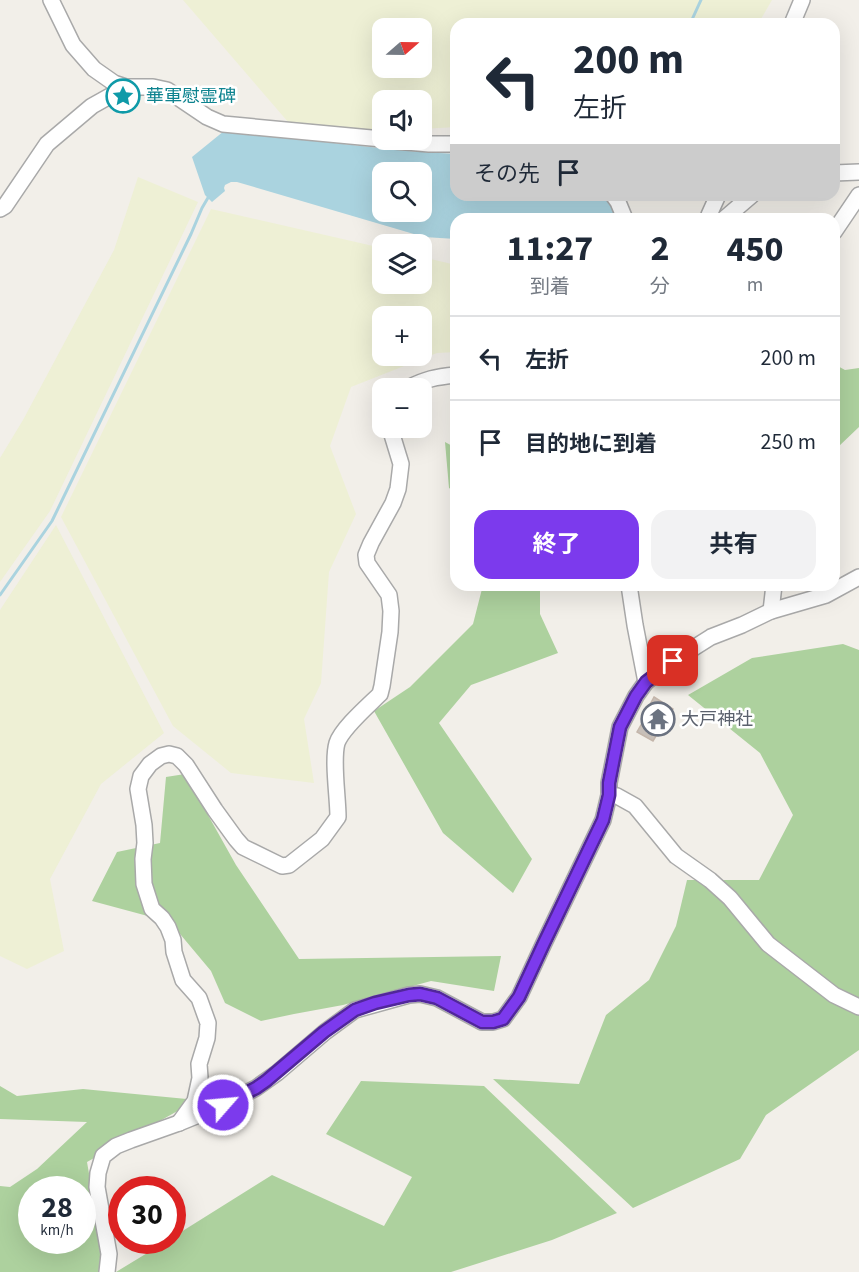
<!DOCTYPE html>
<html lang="ja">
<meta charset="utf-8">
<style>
body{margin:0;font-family:"Source Sans 3","Noto Sans JP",sans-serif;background:#f2f2f3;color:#1f2937;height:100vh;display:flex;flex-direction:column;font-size:22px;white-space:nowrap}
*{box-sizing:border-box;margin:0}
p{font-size:20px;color:#747a83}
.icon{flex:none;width:33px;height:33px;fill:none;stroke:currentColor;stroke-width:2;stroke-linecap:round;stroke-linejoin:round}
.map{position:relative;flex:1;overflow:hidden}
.sheet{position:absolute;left:450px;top:213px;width:390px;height:378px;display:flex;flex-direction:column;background:#fff;border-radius:18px;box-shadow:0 6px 24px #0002}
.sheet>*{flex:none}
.banner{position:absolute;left:450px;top:18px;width:390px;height:183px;border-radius:18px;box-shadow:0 6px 24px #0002;background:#fff;color:#1f2937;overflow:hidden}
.needle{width:39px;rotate:70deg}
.fabs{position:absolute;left:372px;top:18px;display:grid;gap:12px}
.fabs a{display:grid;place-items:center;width:60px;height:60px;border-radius:12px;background:#fff;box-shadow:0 6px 24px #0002;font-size:30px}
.speed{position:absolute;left:18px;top:1176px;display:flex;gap:12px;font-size:30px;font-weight:700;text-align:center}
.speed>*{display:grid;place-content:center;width:78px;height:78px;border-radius:50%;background:#fff;box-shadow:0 6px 24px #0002;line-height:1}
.speed small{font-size:15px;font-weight:400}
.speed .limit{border:9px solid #d22;background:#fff;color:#111}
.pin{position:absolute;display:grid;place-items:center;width:51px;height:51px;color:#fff;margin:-26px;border-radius:12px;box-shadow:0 3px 9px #0006}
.me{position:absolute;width:66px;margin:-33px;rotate:63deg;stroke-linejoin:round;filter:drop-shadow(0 0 4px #0008)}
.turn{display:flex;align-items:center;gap:21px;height:126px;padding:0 24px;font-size:27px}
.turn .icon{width:78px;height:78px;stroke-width:2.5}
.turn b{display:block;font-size:42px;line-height:51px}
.then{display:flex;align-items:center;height:57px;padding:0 24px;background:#0003;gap:12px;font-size:22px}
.eta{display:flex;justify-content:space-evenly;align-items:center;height:102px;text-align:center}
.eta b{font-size:36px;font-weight:700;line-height:42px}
.action{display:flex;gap:12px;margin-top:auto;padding:12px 24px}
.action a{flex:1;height:69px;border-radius:18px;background:#7c3aed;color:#fff;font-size:24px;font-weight:700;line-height:69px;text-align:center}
.action a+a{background:#f2f2f3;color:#1f2937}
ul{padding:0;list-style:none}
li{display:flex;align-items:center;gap:18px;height:84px;padding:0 24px;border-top:2px solid #e0e1e3}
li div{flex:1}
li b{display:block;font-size:22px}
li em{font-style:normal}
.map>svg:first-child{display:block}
.farmland{fill:#eef0d5;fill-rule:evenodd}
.forest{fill:#add19e;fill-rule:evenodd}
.water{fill:#aad3df;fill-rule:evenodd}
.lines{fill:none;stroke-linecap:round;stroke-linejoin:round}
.stream{stroke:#aad3df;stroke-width:3}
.building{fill:#c7bfb8;stroke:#c4b6ab;stroke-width:1.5}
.minor-casing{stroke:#a9a9a9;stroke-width:18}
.minor{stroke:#fff;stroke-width:15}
.route-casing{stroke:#51269a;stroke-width:15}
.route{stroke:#7c3aed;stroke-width:10}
.labels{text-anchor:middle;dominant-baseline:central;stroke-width:5;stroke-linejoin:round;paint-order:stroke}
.culture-label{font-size:18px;fill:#0d838f;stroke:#fff;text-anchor:start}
.worship-label{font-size:18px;fill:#5b616d;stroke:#fff;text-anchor:start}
</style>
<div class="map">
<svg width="859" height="1272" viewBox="0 0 859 1272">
<rect width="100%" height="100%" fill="#f2efe9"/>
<g class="farmland">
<path d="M183 0H772L758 24H456V127L422 129V100H382V132L301 137ZM382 28H422V68H382Z"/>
<path d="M138 177 198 202 50 511 0 582V458L23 420 114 250Z"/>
<path d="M211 209 382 248V284H422V257L456 265V352L437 353 351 387 330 446 356 514 329 572 321 683 304 719 314 783 231 773 173 726 61 517ZM382 316H422V356H382Z"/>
<path d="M56 525 164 733 101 784 50 879 64 951 27 969 0 956V610Z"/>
</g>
<g class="forest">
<path d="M834 364 845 370 859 368V427L838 447 834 443Z"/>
<path d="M445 442 456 448V492L449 488Z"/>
<path d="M483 585H540V614L558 653 471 685 439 723 532 859 513 893 443 833 374 711 410 687 473 624Z"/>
<path d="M843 644 859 650V1050L766 1115 740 1159 633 1208 493 1079 579 1084 606 1015 649 980 676 926 687 880H759L793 815 760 753 688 695 752 658Z"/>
<path d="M185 774 236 865 299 959 501 956 494 991 431 981 343 1005 294 1014 261 1021 225 1003 211 971 170 922 92 901 117 852 160 843 166 777Z"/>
<path d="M361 1081 484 1086 617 1213 552 1240 451 1272H116L167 1241 172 1240 173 1237 272 1175 384 1226 412 1177 326 1134Z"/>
<path d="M0 1086 17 1096 83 1089 197 1100 87 1162 106 1272H0V1186L10 1187 37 1169 87 1122 0 1119ZM32 1190H82V1240H32Z"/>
</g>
<path class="water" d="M224 131 407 151 456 154V195H605L614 212 616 219H456V239L424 237 237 182H231L225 185 224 188 225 191 212 202 205 195 192 157ZM382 172H422V212H382Z"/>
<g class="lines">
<g class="stream">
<path d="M690 24 701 0"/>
<path d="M0 595 52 521 191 234 202 208 209 196"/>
</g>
</g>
<path class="building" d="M654 697 673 709 664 725 659 722 657 725 661 728 653 741 637 732 645 718 648 720 649 717 645 714Z"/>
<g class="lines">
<g class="minor-casing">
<g id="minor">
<path d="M51 0 73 45 94 69 114 83 126 87H153L167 90 207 117 223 124 382 139"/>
<path d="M792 24 802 0"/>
<path d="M383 140 429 144H456"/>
<path d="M834 173 859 172"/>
<path d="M613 195 618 202 625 219"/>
<path d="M0 209 5 206 47 144 92 106 126 87"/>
<path d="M709 219V215L718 195"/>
<path d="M724 219 752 195"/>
<path d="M834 232 859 195"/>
<path d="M408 388C426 379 435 377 456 375"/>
<path d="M629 585 635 625 646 682"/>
<path d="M771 611 774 585"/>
<path d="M609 795 617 796 635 806 676 856 710 880 730 898 768 944 834 995 859 1007"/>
<path d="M179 1123 195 1101 200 1078 199 1064 207 1038 208 1023 199 998 183 980 174 952 173 940 168 927 162 918 152 909 144 884 143 859 145 843 144 825 138 789 141 776 150 764 161 756 169 754 177 756 186 765 215 810 236 839 243 847 282 866 289 865 322 839 338 817C338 797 332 760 337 743 342 728 369 705 380 694L382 686 390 632 391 611 389 595 367 563 366 555 371 543 393 503 398 489 401 464 390 428"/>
<path d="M107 1272 109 1254 97 1187 98 1173 103 1156 116 1146 131 1140 179 1123 223 1105 256 1088 277 1073 325 1032 355 1010 409 995 420 994 437 998 482 1022H493L503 1019 519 997 544 943 603 820 609 795V783L620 727 636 696 646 682 673 661 711 637 742 625 771 611 826 595 859 577"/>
</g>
</g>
<use href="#minor" class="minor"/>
</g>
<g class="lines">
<g class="route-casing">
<path id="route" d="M223 1105 256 1088 266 1081 324 1032 355 1010 375 1003 409 995 420 994 437 998 482 1022H493L503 1019 519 997 544 943 603 820 609 795V783L620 727 636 696 646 682 673 661"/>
</g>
<use href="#route" class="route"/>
</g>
<defs>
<g id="sight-ring" transform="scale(1.725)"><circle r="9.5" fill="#fff" stroke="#0f9aa8" stroke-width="1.5"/><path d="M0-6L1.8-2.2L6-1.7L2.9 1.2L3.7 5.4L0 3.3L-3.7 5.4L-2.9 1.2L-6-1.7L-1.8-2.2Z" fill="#0f9aa8"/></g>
<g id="temple-ring" transform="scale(1.725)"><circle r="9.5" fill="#fff" stroke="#6b7280" stroke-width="1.5"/><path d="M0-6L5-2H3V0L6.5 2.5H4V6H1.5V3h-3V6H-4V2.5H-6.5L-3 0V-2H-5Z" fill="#6b7280"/></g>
</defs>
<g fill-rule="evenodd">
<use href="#sight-ring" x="123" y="96"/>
<use href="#temple-ring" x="658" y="719"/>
</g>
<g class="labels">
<g class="culture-label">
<text x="146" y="96">華軍慰霊碑</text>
</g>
<g class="worship-label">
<text x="681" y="719">大戸神社</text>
</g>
</g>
</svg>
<div class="fabs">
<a><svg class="needle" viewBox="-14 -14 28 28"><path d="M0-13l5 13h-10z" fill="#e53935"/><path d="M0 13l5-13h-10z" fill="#747a83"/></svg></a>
<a><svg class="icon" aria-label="sound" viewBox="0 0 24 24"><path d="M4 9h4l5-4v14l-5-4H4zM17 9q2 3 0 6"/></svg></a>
<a><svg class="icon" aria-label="search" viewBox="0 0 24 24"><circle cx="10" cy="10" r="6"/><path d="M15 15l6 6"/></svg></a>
<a><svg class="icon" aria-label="layers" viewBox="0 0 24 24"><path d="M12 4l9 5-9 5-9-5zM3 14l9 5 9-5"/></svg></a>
<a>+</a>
<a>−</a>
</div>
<div class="speed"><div>28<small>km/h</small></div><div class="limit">30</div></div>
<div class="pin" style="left:673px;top:661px;background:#d93025"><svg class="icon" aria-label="arrive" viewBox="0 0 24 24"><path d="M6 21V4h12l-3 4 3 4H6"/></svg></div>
<svg class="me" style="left:223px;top:1105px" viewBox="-20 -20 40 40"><circle r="17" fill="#7c3aed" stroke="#fff" stroke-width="3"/><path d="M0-11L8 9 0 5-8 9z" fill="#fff"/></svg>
<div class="banner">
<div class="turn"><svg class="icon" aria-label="left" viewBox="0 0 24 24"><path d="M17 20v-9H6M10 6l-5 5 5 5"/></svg><div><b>200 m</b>左折</div></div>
<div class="then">その先<svg class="icon" aria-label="arrive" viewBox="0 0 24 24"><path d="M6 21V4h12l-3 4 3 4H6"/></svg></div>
</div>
<section class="sheet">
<div class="eta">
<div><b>11:27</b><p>到着</p></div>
<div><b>2</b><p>分</p></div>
<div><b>450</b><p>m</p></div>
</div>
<ul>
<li><svg class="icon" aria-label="left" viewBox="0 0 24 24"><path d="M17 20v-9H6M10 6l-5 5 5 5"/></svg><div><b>左折</b></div><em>200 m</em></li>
<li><svg class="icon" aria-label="arrive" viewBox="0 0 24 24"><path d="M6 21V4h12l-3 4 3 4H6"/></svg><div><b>目的地に到着</b></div><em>250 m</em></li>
</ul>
<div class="action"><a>終了</a><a>共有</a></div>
</section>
</div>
